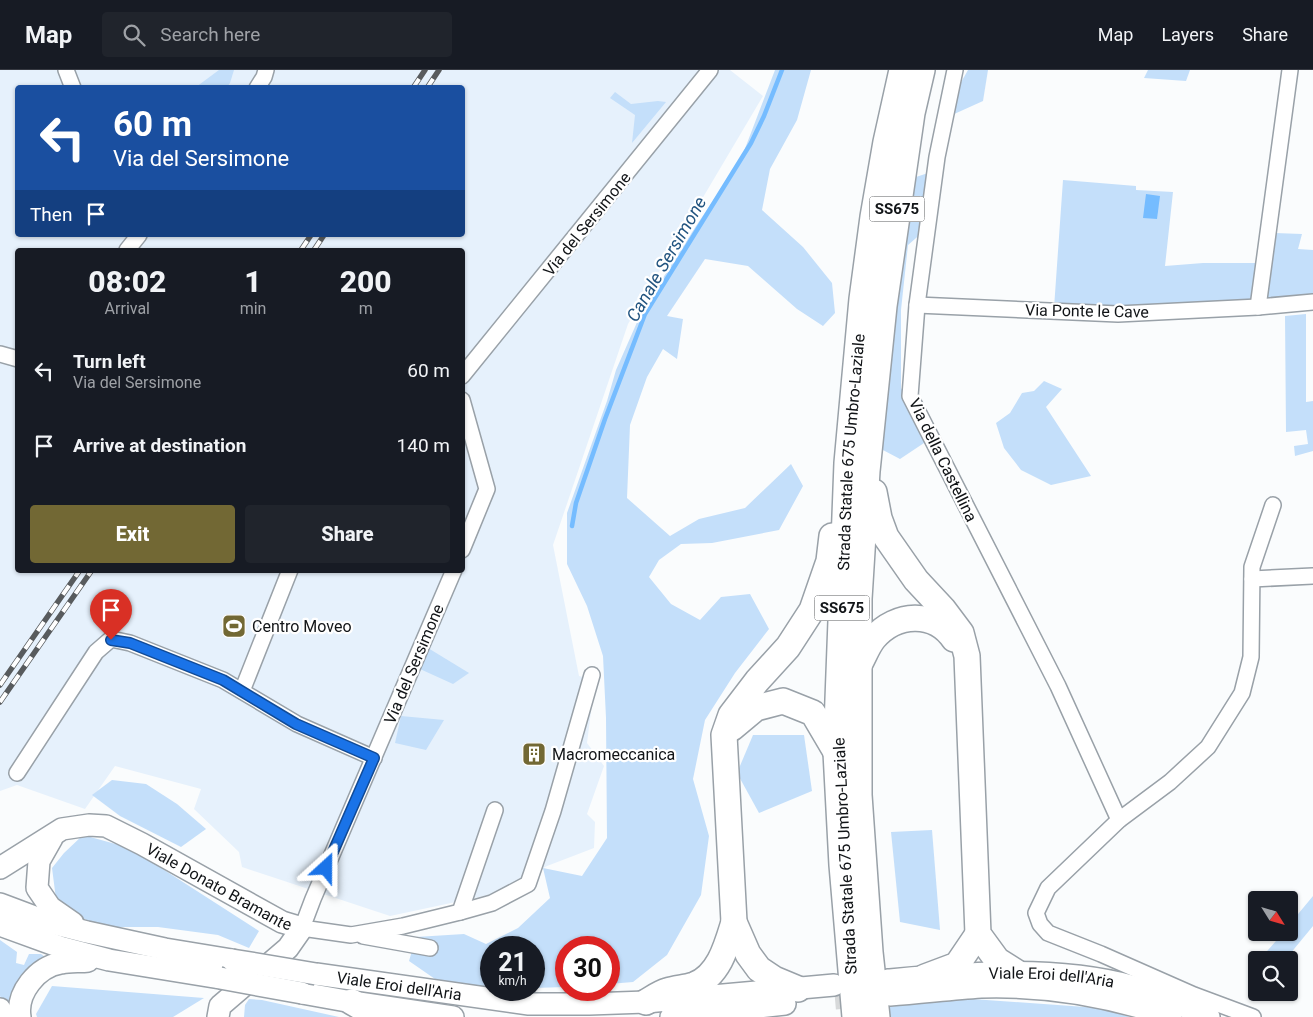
<!DOCTYPE html>
<style>
body{margin:0;font-family:Roboto,sans-serif;background:#20242c;color:#f1f3f6;height:100vh;display:flex;flex-direction:column;font-size:19px;white-space:nowrap}
*{box-sizing:border-box;margin:0}
p{font-size:16px;color:#9ea1a6}
.icon{flex:none;width:28px;height:28px;fill:none;stroke:currentColor;stroke-width:2;stroke-linecap:round;stroke-linejoin:round}
.map{position:relative;flex:1;overflow:hidden}
.details{position:absolute;left:15px;top:178px;width:450px;height:325px;display:flex;flex-direction:column;background:#171b24;border-radius:5px;box-shadow:0 1px 4px #0004}
.details>*{flex:none}
.top-card{position:absolute;left:15px;top:15px;width:450px;height:152px;border-radius:5px;box-shadow:0 1px 4px #0004;background:#1a4fa0;color:#fff;overflow:hidden}
.needle{width:32px;rotate:127deg}
.tools{position:absolute;left:1248px;top:821px;display:grid;gap:10px}
.tools a{display:grid;place-items:center;width:50px;height:50px;border-radius:5px;background:#171b24;box-shadow:0 1px 4px #0004;font-size:25px}
.speed{position:absolute;left:480px;top:866px;display:flex;gap:10px;font-size:25px;font-weight:700;text-align:center}
.speed>*{display:grid;place-content:center;width:65px;height:65px;border-radius:50%;background:#171b24;box-shadow:0 1px 4px #0004;line-height:1}
.speed small{font-size:12px;font-weight:400}
.speed .limit{border:8px solid #d22;background:#fff;color:#111}
.pin{position:absolute;display:grid;place-items:center;width:42px;height:42px;color:#fff;margin:-51px -21px;border-radius:50% 50% 50% 0;rotate:-45deg;box-shadow:0 0 5px #0007}
.pin .icon{rotate:45deg}
.me{position:absolute;width:55px;margin:-28px;rotate:24deg;stroke-linejoin:round;filter:drop-shadow(0 0 4px #0008)}
.turn{display:flex;align-items:center;gap:18px;height:105px;padding:0 15px;font-size:22px}
.turn .icon{width:65px;height:65px;stroke-width:2.5}
.turn b{display:block;font-size:35px;line-height:42px}
.then{display:flex;align-items:center;height:48px;padding:0 15px;background:#0003;gap:10px;font-size:19px}
.eta{display:flex;justify-content:space-evenly;align-items:center;height:85px;text-align:center}
.eta b{font-size:30px;font-weight:800;line-height:35px}
.cta{display:flex;gap:10px;margin-top:auto;padding:10px 15px}
.cta a{flex:1;height:58px;border-radius:5px;background:#726834;color:#fff;font-size:20px;font-weight:800;line-height:58px;text-align:center}
.cta a+a{background:#20242c;color:#f1f3f6}
ul{padding:0;list-style:none}
li{display:flex;align-items:center;gap:15px;height:75px;padding:0 15px}
li div{flex:1}
li b{display:block;font-size:19px}
li em{font-style:normal}
header{display:flex;align-items:center;gap:30px;box-sizing:border-box;height:70px;padding:0 25px;background:#171b24;border-bottom:1px solid #363941}
header strong{font-size:24px}
nav{display:flex;gap:28px;margin-inline-start:auto;font-size:18px}
.search{width:350px;height:45px;background:#20242c;display:flex;align-items:center;gap:12px;box-sizing:border-box;padding:0 18px;border-radius:5px;color:#9ea1a6;font-size:19px}
.map>svg:first-child{display:block}
.built{fill:#e6f1fc;fill-rule:evenodd}
.green{fill:#c4dffa}
.water{fill:#75bcff}
.lines{fill:none;stroke-linecap:round;stroke-linejoin:round}
.stream{stroke:#75bcff;stroke-width:4.5}
.secondary-tunnel{stroke:#d7d9da;stroke-width:21;stroke-dasharray:21 11;stroke-linecap:butt}
.minor-casing{stroke:#99a1a8;stroke-width:18}
.secondary-casing{stroke:#99a1a8;stroke-width:24}
.trunk-casing{stroke:#99a1a8;stroke-width:28}
.minor{stroke:#fff;stroke-width:15}
.secondary{stroke:#fff;stroke-width:21}
.trunk{stroke:#fff;stroke-width:25}
.rail-casing{stroke:#585b5d;stroke-width:5.5}
.rail{stroke:#fff;stroke-width:4;stroke-dasharray:11;stroke-linecap:butt}
.secondary-bridge-casing{stroke:#99a1a8;stroke-width:24;stroke-linecap:butt}
.secondary-bridge{stroke:#fff;stroke-width:21}
.route-casing{stroke:#114b97;stroke-width:12}
.route{stroke:#1a73e8;stroke-width:9}
.labels{text-anchor:middle;dominant-baseline:central;stroke-width:4.5;stroke-linejoin:round;paint-order:stroke}
.shield{fill:#fff;stroke:#585a5d;stroke-width:1}
.shield-label{font-size:15px;font-weight:bold;fill:#111417}
.street-label{font-size:16px;fill:#111417;stroke:#fff}
.poi-label{font-size:16px;fill:#111417;stroke:#fff;text-anchor:start}
.water-label{font-size:18px;font-style:italic;fill:#235580;stroke:#fff}
</style>
<header>
<strong>Map</strong>
<div class="search"><svg class="icon" aria-label="search" viewBox="0 0 24 24"><circle cx="10" cy="10" r="6"/><path d="M15 15l6 6"/></svg>Search here</div>
<nav><a>Map</a><a>Layers</a><a>Share</a></nav>
</header>
<div class="map">
<svg width="1313" height="947" viewBox="0 0 1313 947">
<rect width="100%" height="100%" fill="#fafcfd"/>
<path class="built" d="M0 0H730L763 26 628 254 553 475 579 606 595 610 587 673 604 696 587 744 595 752 594 778 547 796 498 823 390 846 242 797 239 782 194 739 201 719 115 696 85 739 17 715 0 721ZM18 18H462V165H18ZM18 180H462V500H18Z"/>
<g class="green">
<path d="M219 0H234L230 13 227 17H196Z"/>
<path d="M775 0H811L797 50 770 99 762 140 803 177 832 213 835 243 823 256 797 239 748 196 705 189 667 246 683 249 677 289 663 279 647 307 630 355 627 428 670 466 699 449 745 438 791 394 803 416 779 460 712 473 681 474 659 490 649 507 671 534 700 550 721 527 750 524 769 559 735 603 705 650 693 709 709 766 701 825 667 885 633 912 609 914V878H566V917L534 918V878H491V918H448L409 891 416 867 464 864 486 874 518 858 550 828 543 798 582 806 607 768 606 648 603 586 587 536 567 494V443L607 331 616 300 642 241 696 156 741 89Z"/>
<path d="M968 0H988L983 31 952 45 951 30Z"/>
<path d="M1148 0H1190L1186 11 1144 8Z"/>
<path d="M615 22 631 34 658 31 666 32 632 73 635 45 610 28Z"/>
<path d="M931 102 923 162 908 175 901 240V318L930 369 900 389 881 379 884 316 910 109Z"/>
<path d="M1063 110 1136 116V120L1173 122 1165 196 1203 193H1258L1253 233 1121 239 1054 238Z"/>
<path d="M1275 163 1302 164 1298 179 1313 180V225L1267 228Z"/>
<path d="M1306 244V332L1313 331V381L1295 386 1294 376 1308 374 1306 360 1286 362 1285 246Z"/>
<path d="M1044 311 1062 319 1046 337 1091 406 1051 415 1021 400 1004 378 996 353 1010 343 1022 323 1034 321Z"/>
<path d="M428 578 469 603 453 614 420 599Z"/>
<path d="M401 646 444 650 426 680 395 673Z"/>
<path d="M753 665H804L812 721 759 743 737 703Z"/>
<path d="M112 710 146 714 177 734 206 759 181 777 120 746 92 725Z"/>
<path d="M932 760 940 860 900 852 891 762Z"/>
<path d="M83 765 130 778 259 861 249 878 218 865 158 857H102L80 847 56 829 52 798 64 783Z"/>
<path d="M1313 826V856L1285 890 1260 889 1283 863 1289 862V855Z"/>
<path d="M0 870 17 882 16 893 24 895 29 884H41L49 890 11 936 6 937 0 926Z"/>
<path d="M52 916 204 928 173 947H37L36 944Z"/>
<path d="M958 928 1099 938 1130 947H888L886 937Z"/>
<path d="M249 929 262 930 339 947H244L245 935Z"/>
</g>
<path class="water" d="M1146 124 1160 126 1157 149 1143 148Z"/>
<g class="lines">
<path class="stream" d="M572 456 576 433 605 349 645 244 751 73 764 46 782 0"/>
<path class="secondary-tunnel" d="M835 929 870 926"/>
<g class="minor-casing">
<g id="minor">
<path d="M66 0 73 18"/>
<path d="M955 0 937 87 917 235 910 326 1058 616 1119 750"/>
<path d="M257 18 264 7 266 0"/>
<path d="M127 180 139 165"/>
<path d="M917 235 1118 244 1258 237 1313 232"/>
<path d="M1258 237 1290 0"/>
<path d="M0 284 18 289"/>
<path d="M462 306 710 0"/>
<path d="M462 330 487 419 462 480"/>
<path d="M454 500 313 829 302 858 351 865 403 856 460 842 495 740"/>
<path d="M1252 509 1313 506"/>
<path d="M242 621 290 500"/>
<path d="M17 703 96 582 111 569 130 573 223 610 297 654 374 688"/>
<path d="M460 842 492 833 528 814 553 741 592 605"/>
<path d="M363 866 430 878"/>
<path d="M1253 947 1194 925 1101 884 1048 863 1040 854 1036 843 1048 818 1119 750 1170 712 1208 677 1242 623 1251 587 1252 497 1273 435"/>
</g>
</g>
<g class="secondary-casing">
<g id="secondary">
<path d="M52 768 39 791 37 818 50 837 73 853"/>
<path id="s1" d="M0 798 62 759 89 755 106 756 142 774 282 852 302 858 288 878 220 936 218 947"/>
<path d="M0 834 48 852 87 862 165 879 232 890"/>
<path d="M0 855 63 878 109 890 220 908"/>
<path id="s2" d="M316 904 529 934H589L646 932 834 915"/>
<path id="s3" d="M888 910C969 903 1055 895 1135 917 1160 925 1185 937 1209 947"/>
<path d="M302 923 352 932 453 947"/>
<path d="M890 925C920 923 950 919 981 917 1045 915 1110 926 1171 947"/>
<path d="M0 939 4 947"/>
<path d="M20 947C16 923 37 897 61 893 69 891 80 892 88 891"/>
<path d="M671 947 785 934"/>
</g>
</g>
<g class="trunk-casing">
<g id="trunk">
<path d="M874 422 879 448 886 467 916 510 943 539 961 563 967 586 978 864 997 890 1016 902"/>
<path d="M859 595C864 586 868 575 874 568 896 543 934 540 954 569"/>
<path d="M732 658 756 638 783 631 813 643 836 682"/>
<path d="M925 907 957 895 978 864"/>
<path d="M798 919 774 909 759 899 748 884 734 852 724 665 731 645 757 611 788 577 812 540 829 491 832 466"/>
<path d="M352 932 378 947"/>
<path d="M646 932C653 928 660 923 667 921 676 918 685 918 694 915 719 906 727 875 734 852"/>
<path id="s4" d="M855 947 842 795 836 682 847 393 862 229 873 147 886 72 902 0"/>
<path d="M877 947 870 882 859 725V529L867 401 884 236 912 43 922 0"/>
</g>
</g>
<use href="#minor" class="minor"/>
<use href="#secondary" class="secondary"/>
<use href="#trunk" class="trunk"/>
<g class="rail-casing">
<g id="rail">
<path d="M413 18 425 0"/>
<path d="M427 18 439 0"/>
<path d="M301 180 311 165"/>
<path d="M314 180 324 165"/>
<path d="M0 615 80 500"/>
<path d="M0 632 92 500"/>
</g>
</g>
<use href="#rail" class="rail"/>
<g class="secondary-bridge-casing">
<g id="secondary-bridge">
<path d="M232 890 316 904"/>
<path d="M220 908 302 923"/>
</g>
</g>
<use href="#secondary-bridge" class="secondary-bridge"/>
</g>
<g class="lines">
<g class="route-casing">
<path id="route" d="M111 570 130 573 223 610 296 654 374 688 326 798"/>
</g>
<use href="#route" class="route"/>
</g>
<defs>
<g id="stadium-square" transform="scale(1.25)"><rect x="-9" y="-9" width="18" height="18" rx="4" fill="#726834" stroke="#fff"/><path d="M0-5a6.5 5 0 1 0 0 10a6.5 5 0 1 0 0-10ZM-3.5-1.8h7v3.6h-7Z" fill="#fff"/></g>
<g id="building-square" transform="scale(1.25)"><rect x="-9" y="-9" width="18" height="18" rx="4" fill="#726834" stroke="#fff"/><path d="M-4-6H4V6H1V3H-1V6H-4ZM-2.5-4.3h1.7v1.8h-1.7ZM.8-4.3h1.7v1.8H.8ZM-2.5-1h1.7V.8h-1.7ZM.8-1h1.7V.8H.8Z" fill="#fff"/></g>
</defs>
<g fill-rule="evenodd">
<use href="#stadium-square" x="234" y="556"/>
<use href="#building-square" x="534" y="684"/>
</g>
<g class="labels">
<g class="shield">
<rect x="869.5" y="126.5" width="55" height="25" rx="4"/>
<rect x="814.5" y="525.5" width="55" height="25" rx="4"/>
</g>
<g class="shield-label">
<text x="897" y="139">SS675</text>
<text x="842" y="538">SS675</text>
</g>
<g class="street-label">
<text transform="translate(587 154) rotate(-51)">Via del Sersimone</text>
<text transform="translate(1087 241) rotate(1)">Via Ponte le Cave</text>
<text stroke="none"><textPath href="#s4" startOffset="566">Strada Statale 675 Umbro-Laziale</textPath></text>
<text transform="translate(943 390) rotate(64)">Via della Castellina</text>
<text transform="translate(414 594) rotate(-67)">Via del Sersimone</text>
<text transform="translate(845 786) rotate(-93)">Strada Statale 675 Umbro-Laziale</text>
<text stroke="none"><textPath href="#s1" startOffset="246">Viale Donato Bramante</textPath></text>
<text stroke="none"><textPath href="#s3" startOffset="164">Viale Eroi dell'Aria</textPath></text>
<text stroke="none"><textPath href="#s2" startOffset="84">Viale Eroi dell'Aria</textPath></text>
</g>
<g class="poi-label">
<text x="252" y="556">Centro Moveo</text>
<text x="552" y="684">Macromeccanica</text>
</g>
<g class="water-label">
<text transform="translate(666 189) rotate(-60)">Canale Sersimone</text>
</g>
</g>
</svg>
<div class="tools">
<a><svg class="needle" viewBox="-14 -14 28 28"><path d="M0-13l5 13h-10z" fill="#e53935"/><path d="M0 13l5-13h-10z" fill="#9ea1a6"/></svg></a>
<a><svg class="icon" aria-label="search" viewBox="0 0 24 24"><circle cx="10" cy="10" r="6"/><path d="M15 15l6 6"/></svg></a>
</div>
<div class="speed"><div>21<small>km/h</small></div><div class="limit">30</div></div>
<div class="pin" style="left:111px;top:570px;background:#d93025"><svg class="icon" aria-label="arrive" viewBox="0 0 24 24"><path d="M6 21V4h12l-3 4 3 4H6"/></svg></div>
<svg class="me" style="left:326px;top:798px" viewBox="-20 -20 40 40"><path d="M0-17L14 15 0 8-14 15z" fill="#1a73e8" stroke="#fff" stroke-width="4"/></svg>
<div class="top-card">
<div class="turn"><svg class="icon" aria-label="left" viewBox="0 0 24 24"><path d="M17 20v-9H6M10 6l-5 5 5 5"/></svg><div><b>60 m</b>Via del Sersimone</div></div>
<div class="then">Then<svg class="icon" aria-label="arrive" viewBox="0 0 24 24"><path d="M6 21V4h12l-3 4 3 4H6"/></svg></div>
</div>
<section class="details">
<div class="eta">
<div><b>08:02</b><p>Arrival</p></div>
<div><b>1</b><p>min</p></div>
<div><b>200</b><p>m</p></div>
</div>
<ul>
<li><svg class="icon" aria-label="left" viewBox="0 0 24 24"><path d="M17 20v-9H6M10 6l-5 5 5 5"/></svg><div><b>Turn left</b><p>Via del Sersimone</p></div><em>60 m</em></li>
<li><svg class="icon" aria-label="arrive" viewBox="0 0 24 24"><path d="M6 21V4h12l-3 4 3 4H6"/></svg><div><b>Arrive at destination</b></div><em>140 m</em></li>
</ul>
<div class="cta"><a>Exit</a><a>Share</a></div>
</section>
</div>
